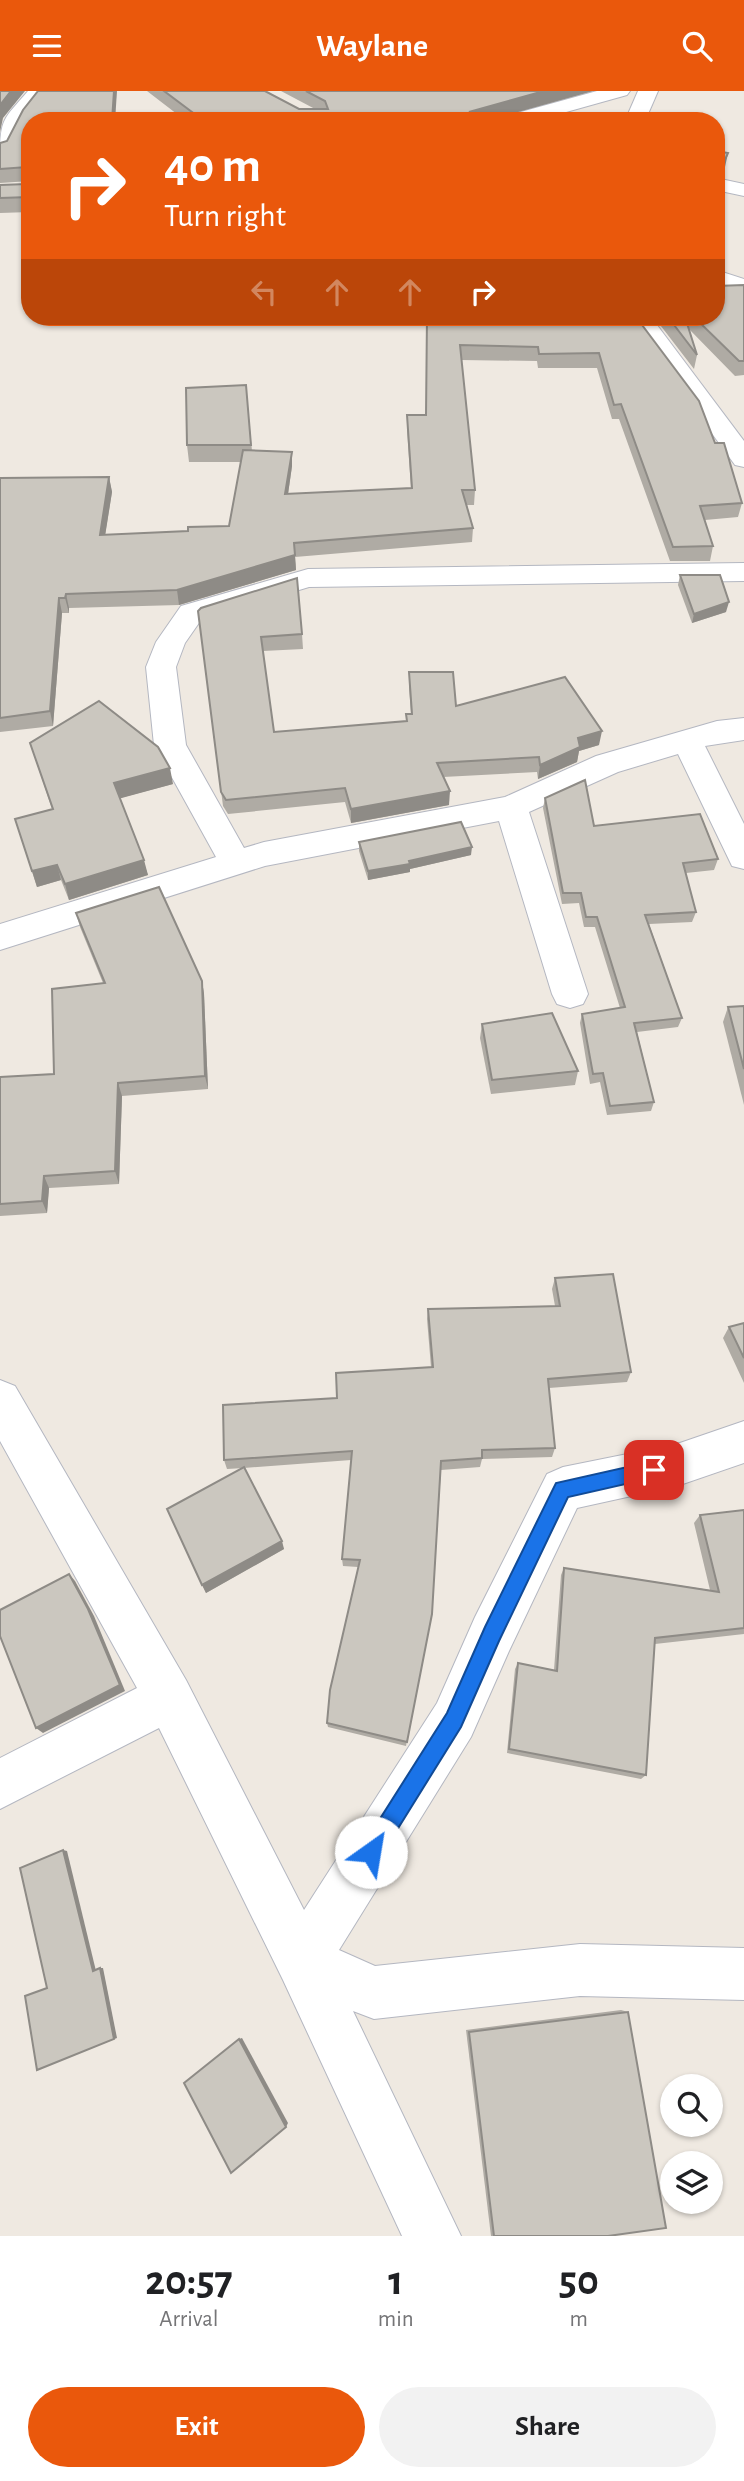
<!DOCTYPE html>
<style>
body{margin:0;font-family:"Alegreya Sans",sans-serif;background:#f2f2f2;color:#202124;height:100vh;display:flex;flex-direction:column;font-size:26px;white-space:nowrap}
*{box-sizing:border-box;margin:0}
p{font-size:23px;color:#757577}
.icon{flex:none;width:38px;height:38px;fill:none;stroke:currentColor;stroke-width:2;stroke-linecap:round;stroke-linejoin:round}
.map{position:relative;height:2145px;overflow:hidden}
.sheet{display:flex;flex-direction:column;background:#fff;flex:1}
.sheet>*{flex:none}
.hud{position:absolute;left:21px;top:21px;width:704px;height:214px;border-radius:28px;box-shadow:0 2px 5px #0004;background:#ea580c;color:#fff;overflow:hidden}
.buttons{position:absolute;left:660px;top:1983px;display:grid;gap:14px}
.buttons a{display:grid;place-items:center;width:63px;height:63px;border-radius:50%;background:#fff;box-shadow:0 2px 5px #0004;font-size:35px}
.pin{position:absolute;display:grid;place-items:center;width:60px;height:60px;color:#fff;margin:-30px;border-radius:14px;box-shadow:0 4px 10px #0006}
.me{position:absolute;width:77px;margin:-38px;rotate:32deg;stroke-linejoin:round;filter:drop-shadow(0 0 5px #0008)}
.turn{display:flex;align-items:center;gap:24px;height:147px;padding:0 28px;font-size:32px}
.turn .icon{width:91px;height:91px;stroke-width:2.5}
.turn b{display:block;font-size:49px;line-height:60px}
.lanes{display:flex;align-items:center;height:66px;padding:0 28px;background:#0003;justify-content:center;gap:35px;direction:ltr}
.lanes .off{opacity:.35}
.eta{display:flex;justify-content:space-evenly;align-items:center;height:119px;text-align:center}
.eta b{font-size:42px;font-weight:700;line-height:49px}
.primary-button{display:flex;gap:14px;margin-top:auto;padding:14px 28px}
.primary-button a{flex:1;height:80px;border-radius:42px;background:#ea580c;color:#fff;font-size:28px;font-weight:700;line-height:80px;text-align:center}
.primary-button a+a{background:#f2f2f2;color:#202124}
header{display:flex;justify-content:space-between;align-items:center;height:91px;padding:0 28px;background:#ea580c;color:#fff;font-size:32px;font-weight:700}
.map>svg:first-child{display:block}
.lines{fill:none;stroke-linecap:round;stroke-linejoin:round}
.minor-casing{stroke:#b4b7c1;stroke-width:2}
.tertiary-casing{stroke:#b4b7c1;stroke-width:2}
.minor{fill:#fff;fill-rule:evenodd}
.tertiary{fill:#fff;fill-rule:evenodd}
.wall{fill:#afaba4}
.shaded-wall{fill:#8e8b86}
.building{fill:#cbc7bf;stroke:#8e8b86;stroke-width:2}
.route{fill:#1a73e8;stroke:#114b97;stroke-width:2}
</style>
<header><svg class="icon" aria-label="menu" viewBox="0 0 24 24"><path d="M4 6h16M4 12h16M4 18h16"/></svg>Waylane<svg class="icon" aria-label="search" viewBox="0 0 24 24"><circle cx="10" cy="10" r="6"/><path d="M15 15l6 6"/></svg></header>
<div class="map">
<svg width="744" height="2145" viewBox="0 0 744 2145">
<rect width="100%" height="100%" fill="#efe9e1"/>
<g class="lines">
<g class="minor-casing">
<g id="minor">
<path d="M597 0H630L627 4 534 30H500L503 26Z"/>
<path d="M638 0H658L645 30H625Z"/>
<path d="M716 87 744 93V105L716 99Z"/>
<path d="M716 179 744 188V203L716 194Z"/>
<path d="M627 226H651L744 350V376L735 374Z"/>
<path d="M744 472V490L309 496 201 529 185 552 176 576 186 654 244 757 264 751 505 706 596 665 717 630 744 627V649L705 655 744 733V778L732 775 678 663 618 681 529 721 588 903 583 913 570 917 557 913 552 903 499 730 265 775 0 859V833L216 766 154 654 146 576 156 551 181 515 308 478Z"/>
<path d="M0 1289 15 1295 186 1589 304 1819 437 1612 475 1526 547 1383 563 1376 677 1353 744 1330V1372L677 1395 577 1417 509 1560 471 1646 339 1859 375 1875 580 1853 744 1857V1909L580 1905 374 1928 353 1920 461 2145H402L283 1889 159 1637 0 1718V1667L137 1597 0 1350Z"/>
</g>
</g>
<g class="tertiary-casing">
<path id="tertiary" d="M28 0H49L23 31 7 63 0 65C0 27 4 28 28 0Z"/>
</g>
<use href="#minor" class="minor"/>
<use href="#tertiary" class="tertiary"/>
</g>
<g class="wall">
<path d="M147 0H265L299 18H315L281 0H593L500 26 526 30H186Z"/>
<path d="M115 30 30 90 0 92V52Z"/>
<path d="M30 91V121L0 122V94L27 93Z"/>
<path d="M744 194V284L735 285 688 237 697 264 694 278 654 226H716Z"/>
<path d="M426 226H636L715 352 742 412 738 426 705 429 713 455 710 470H670L619 328H612L597 277H538L537 270 461 269 475 399 474 414H467L473 437 472 451 295 466 296 479 179 514 69 517V522H62L53 635 0 641V387L109 386 112 401 105 444 188 440 229 435 241 371H189L187 354 246 294 252 360 292 361V375L288 403 411 398 407 338V324H426Z"/>
<path d="M680 484 726 521 692 532 678 494Z"/>
<path d="M198 520 302 543 303 558 263 560 274 641 406 630V623H411L409 596V581L456 615 599 654 579 660 577 671 538 688 537 681 443 686 449 714 351 732 345 711 228 723 223 715Z"/>
<path d="M30 652 173 693 120 707 148 784 69 809 61 789 37 796 15 728 52 718Z"/>
<path d="M545 707 594 735 718 768 714 779 686 782 696 821 692 831 649 833 682 927 678 936 637 941 654 1011 651 1020 607 1024 600 991 590 993 580 932 582 923 620 917 595 836H584L579 812 562 813 543 717Z"/>
<path d="M359 751 471 764 410 778V781L368 789 359 760Z"/>
<path d="M76 822 202 890 204 903 208 998 122 1005 119 1093 49 1097 47 1122 0 1125V986L54 983 103 892 80 836Z"/>
<path d="M744 915V1014L723 931 728 916Z"/>
<path d="M482 933 578 980 575 994 491 1003 480 947Z"/>
<path d="M555 1187 631 1281 627 1291 549 1297 555 1357 552 1366 482 1368 480 1376 441 1379 432 1523 406 1655 328 1636 327 1632 358 1476 343 1475 342 1468 351 1369 244 1377 284 1458 206 1502 167 1418 244 1377 227 1378 224 1369 337 1307 431 1276 427 1228 428 1218 555 1215 552 1198Z"/>
<path d="M744 1232V1292L723 1247 729 1236Z"/>
<path d="M744 1419V1543L655 1553 646 1684 641 1688 507 1662 515 1578 518 1572 554 1579 561 1484 564 1477 710 1499 694 1432 700 1424Z"/>
<path d="M621 1919 628 1921 608 2145H491L466 1939Z"/>
</g>
<g class="shaded-wall">
<path d="M11 0H25L3 27 0 41V14Z"/>
<path d="M114 0H117L115 30H112Z"/>
<path d="M544 0H593L486 30 469 21Z"/>
<path d="M728 62 725 76 721 85 716 87V73Z"/>
<path d="M292 361V375L286 417 285 403Z"/>
<path d="M109 386 112 401 103 458 100 444Z"/>
<path d="M295 464 296 479 179 514 177 499Z"/>
<path d="M66 503 69 517V522L65 507Z"/>
<path d="M59 507 62 522 53 635 50 620Z"/>
<path d="M729 511 726 521 692 532 694 523Z"/>
<path d="M602 640 599 654 579 660 577 671 538 688 540 674 578 647Z"/>
<path d="M170 677 173 693 118 708 114 692Z"/>
<path d="M450 700 449 714 351 732V718Z"/>
<path d="M472 756 471 764 410 778V781L368 789V780Z"/>
<path d="M144 769 148 784 69 809 65 793Z"/>
<path d="M57 774 61 789 37 796 32 780Z"/>
<path d="M202 890 204 903 208 998 205 985Z"/>
<path d="M118 992 122 1005 119 1093 115 1080Z"/>
<path d="M44 1085 49 1097 47 1122 42 1110Z"/>
<path d="M282 1450 284 1458 206 1502 202 1494Z"/>
<path d="M69 1483 75 1490 94 1525 125 1600 43 1642 36 1637Z"/>
<path d="M63 1759 67 1760 96 1880H93Z"/>
<path d="M100 1877H103L117 1947 37 1979Z"/>
<path d="M242 1947 288 2032 286 2036 239 1948Z"/>
</g>
<g class="building">
<path d="M0 0H11L0 14Z"/>
<path d="M38 0H114L112 30H30V79L27 76 0 78V52L7 50 23 19Z"/>
<path d="M164 0H265L299 18H328L325 10 306 0H544L469 21 526 30H204Z"/>
<path d="M716 60 728 62 724 71 716 73 717 87 716 90Z"/>
<path d="M30 91V106L0 107V94L27 93Z"/>
<path d="M744 194V270H739L694 226H716V195Z"/>
<path d="M427 226H636L699 310 715 352H724L742 412 700 415 713 455 673 456 621 313 614 314 599 262 539 263 538 256 460 254 475 399H462L473 437 294 452 295 464 177 499 66 503 65 507H59L50 620 0 627V387L109 386 100 444 188 440V436L229 435 243 359 292 361 285 403 412 397 407 324H426Z"/>
<path d="M668 226H685L697 264Z"/>
<path d="M246 294 251 354H187L186 297Z"/>
<path d="M680 484H720L729 511 694 523Z"/>
<path d="M297 487 302 543 261 546 274 641 407 630 406 623H412L409 581H453L456 615 565 586 602 640 578 647 580 656 540 674 539 666 437 672 450 700 351 718 345 697 226 709 221 701 198 520 201 517Z"/>
<path d="M99 610 158 656 170 677 114 692 144 769 65 793 57 774 32 780 15 728 53 718 30 652Z"/>
<path d="M585 689 594 735 700 723 718 768 683 772 696 821 645 824 682 927 634 932 654 1011 610 1015 603 982 593 983 582 923 625 916 597 826H586L581 802H563L545 707Z"/>
<path d="M461 731 472 756 409 770 410 773 368 780 359 751Z"/>
<path d="M159 796 202 890 205 985 118 992 115 1080 44 1085 42 1110 0 1113V986L54 983 52 898 105 892 76 822Z"/>
<path d="M744 915V978L728 916Z"/>
<path d="M552 922 578 980 492 989 482 933Z"/>
<path d="M613 1183 631 1281 548 1288 555 1357 482 1359V1367L441 1370 432 1523 407 1651 327 1632 330 1599 360 1469 342 1468 352 1360 224 1369 223 1314 337 1307 336 1282 433 1276 428 1218 560 1215 555 1187Z"/>
<path d="M744 1232V1267L729 1236Z"/>
<path d="M244 1376 282 1450 202 1494 167 1418Z"/>
<path d="M744 1419V1537L655 1547 646 1684 509 1658 518 1572 557 1580 564 1477 719 1501 700 1424Z"/>
<path d="M69 1483 88 1518 120 1594 36 1637 0 1545V1519Z"/>
<path d="M63 1759 93 1880 100 1877 114 1948 37 1979 25 1905 47 1897 20 1777Z"/>
<path d="M628 1921 666 2137 608 2145H494L469 1941Z"/>
<path d="M239 1948 286 2036 231 2082 184 1992Z"/>
</g>
<path class="route" d="M654 1370 661 1372 664 1379 661 1385 568 1406 499 1550 461 1636 379 1768 371 1771 364 1768 361 1761 364 1753 447 1622 485 1536 556 1392Z"/>
</svg>
<div class="buttons">
<a><svg class="icon" aria-label="search" viewBox="0 0 24 24"><circle cx="10" cy="10" r="6"/><path d="M15 15l6 6"/></svg></a>
<a><svg class="icon" aria-label="layers" viewBox="0 0 24 24"><path d="M12 4l9 5-9 5-9-5zM3 14l9 5 9-5"/></svg></a>
</div>
<div class="pin" style="left:654px;top:1379px;background:#d93025"><svg class="icon" aria-label="arrive" viewBox="0 0 24 24"><path d="M6 21V4h12l-3 4 3 4H6"/></svg></div>
<svg class="me" style="left:371px;top:1761px" viewBox="-20 -20 40 40"><circle r="19" fill="#fff"/><path d="M0-13L10 11 0 6-10 11z" fill="#1a73e8"/></svg>
<div class="hud">
<div class="turn"><svg class="icon" aria-label="right" viewBox="0 0 24 24"><path d="M7 20v-9h11M14 6l5 5-5 5"/></svg><div><b>40 m</b>Turn right</div></div>
<div class="lanes"><svg class="icon off" aria-label="left" viewBox="0 0 24 24"><path d="M17 20v-9H6M10 6l-5 5 5 5"/></svg><svg class="icon off" aria-label="ahead" viewBox="0 0 24 24"><path d="M12 20V5M6 11l6-6 6 6"/></svg><svg class="icon off" aria-label="ahead" viewBox="0 0 24 24"><path d="M12 20V5M6 11l6-6 6 6"/></svg><svg class="icon" aria-label="right" viewBox="0 0 24 24"><path d="M7 20v-9h11M14 6l5 5-5 5"/></svg></div>
</div>
</div>
<section class="sheet">
<div class="eta">
<div><b>20:57</b><p>Arrival</p></div>
<div><b>1</b><p>min</p></div>
<div><b>50</b><p>m</p></div>
</div>
<div class="primary-button"><a>Exit</a><a>Share</a></div>
</section>
